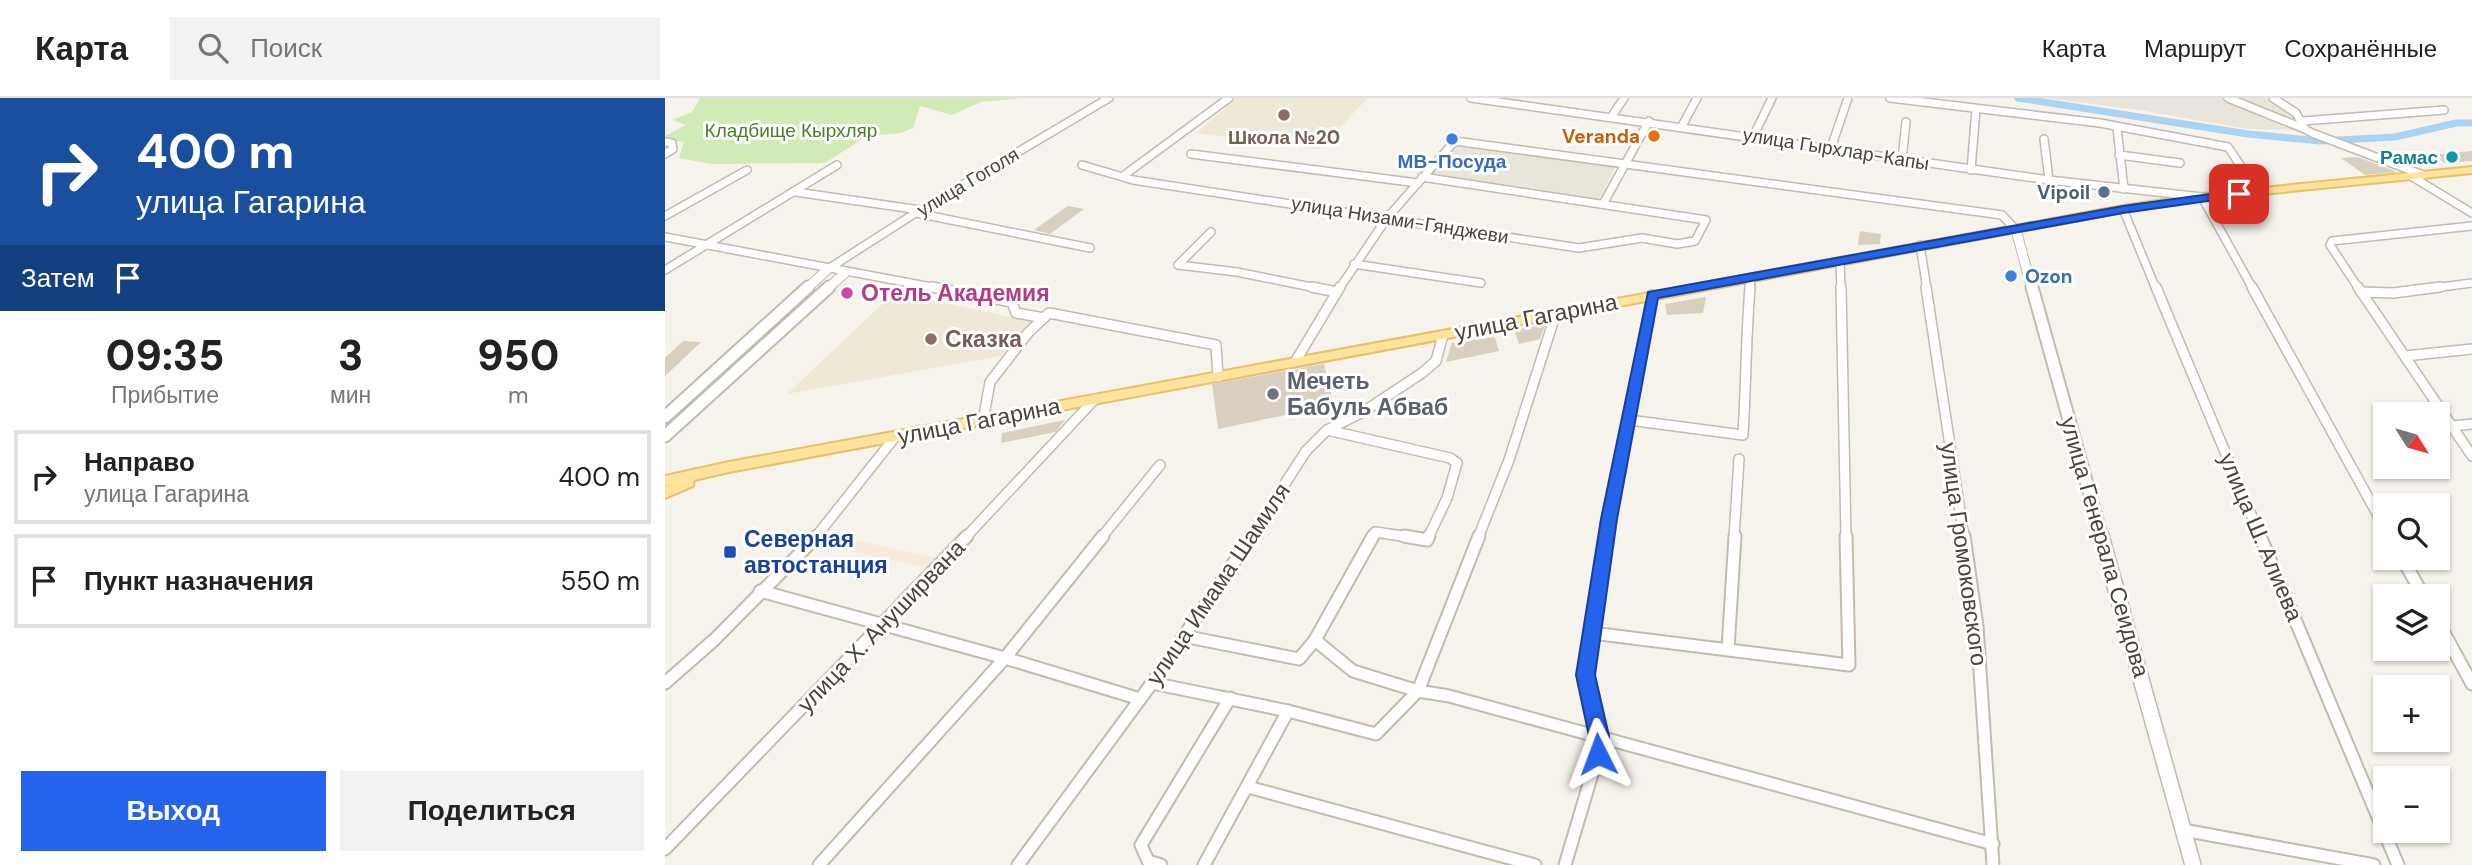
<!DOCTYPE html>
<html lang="ru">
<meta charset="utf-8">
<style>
body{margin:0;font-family:"DM Sans",sans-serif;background:#f2f2f2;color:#222;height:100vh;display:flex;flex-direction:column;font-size:26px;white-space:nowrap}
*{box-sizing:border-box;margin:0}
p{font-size:23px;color:#767676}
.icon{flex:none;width:38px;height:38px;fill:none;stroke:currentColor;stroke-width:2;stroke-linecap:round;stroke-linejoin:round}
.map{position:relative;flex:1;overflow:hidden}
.panel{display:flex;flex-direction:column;background:#fff;width:665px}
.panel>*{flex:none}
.top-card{background:#1a4fa0;color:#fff;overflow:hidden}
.needle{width:46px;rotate:127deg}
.tools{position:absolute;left:1708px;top:304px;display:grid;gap:14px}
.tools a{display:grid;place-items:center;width:77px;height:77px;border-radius:0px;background:#fff;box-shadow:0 2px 5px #0004;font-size:35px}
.pin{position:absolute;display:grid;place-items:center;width:60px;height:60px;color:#fff;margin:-30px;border-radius:14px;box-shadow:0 4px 10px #0006}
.me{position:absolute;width:77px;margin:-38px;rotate:357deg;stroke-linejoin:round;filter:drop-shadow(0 0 5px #0008)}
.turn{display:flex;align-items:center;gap:24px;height:147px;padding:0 21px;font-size:32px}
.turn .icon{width:91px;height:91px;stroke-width:2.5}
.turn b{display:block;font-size:49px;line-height:60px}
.then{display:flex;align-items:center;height:66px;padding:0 21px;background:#0003;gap:14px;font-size:26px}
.eta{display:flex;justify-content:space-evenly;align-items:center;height:119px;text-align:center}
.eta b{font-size:42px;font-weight:800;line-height:49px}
.action{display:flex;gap:14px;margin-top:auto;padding:14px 21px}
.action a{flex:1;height:80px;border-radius:0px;background:#2563eb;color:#fff;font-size:28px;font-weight:800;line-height:80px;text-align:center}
.action a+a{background:#f2f2f2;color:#222}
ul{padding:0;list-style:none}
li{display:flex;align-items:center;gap:21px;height:94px;margin:0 14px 10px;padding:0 7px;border:4px solid #e0e0e0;border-radius:0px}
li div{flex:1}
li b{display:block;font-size:26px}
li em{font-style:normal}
header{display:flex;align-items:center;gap:42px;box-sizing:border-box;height:98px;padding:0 35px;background:#fff;border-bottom:2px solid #e0e0e0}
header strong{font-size:33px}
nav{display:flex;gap:38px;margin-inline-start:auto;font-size:24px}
.search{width:490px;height:63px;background:#f2f2f2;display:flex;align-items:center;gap:18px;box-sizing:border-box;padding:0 24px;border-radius:0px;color:#767676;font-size:26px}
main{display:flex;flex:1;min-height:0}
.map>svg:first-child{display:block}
.residential{fill:#eae5da}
.commercial{fill:#f7ead8}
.education{fill:#efe8d6}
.green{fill:#d2eab5}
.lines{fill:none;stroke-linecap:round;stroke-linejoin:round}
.canal{stroke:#a9d4f2;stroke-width:7}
.building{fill:#d8cfc1}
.minor-far2-casing{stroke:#c2bbae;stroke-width:10}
.minor-far1-casing{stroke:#c2bbae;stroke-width:12}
.minor-casing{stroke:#c2bbae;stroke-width:15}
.tertiary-far2-casing{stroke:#c2bbae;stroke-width:11}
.tertiary-far1-casing{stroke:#c2bbae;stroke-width:15}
.tertiary-casing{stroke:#c2bbae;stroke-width:18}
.primary-casing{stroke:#e6c16a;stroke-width:4}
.minor-far2{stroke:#fff;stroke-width:7}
.minor-far1{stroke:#fff;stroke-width:9}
.minor{stroke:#fff;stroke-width:11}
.tertiary-far2{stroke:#fff;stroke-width:9}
.tertiary-far1{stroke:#fff;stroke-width:11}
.tertiary{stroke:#fff;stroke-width:15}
.primary{fill:#ffe39c;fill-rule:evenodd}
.route{fill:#2563eb;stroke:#184099;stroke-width:2}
.education-dot{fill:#8d6e63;stroke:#fff;stroke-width:2.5}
.food-dot{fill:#e8710a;stroke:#fff;stroke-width:2.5}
.shop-dot{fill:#3f7fe0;stroke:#fff;stroke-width:2.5}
.culture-dot{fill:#0f9aa8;stroke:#fff;stroke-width:2.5}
.service-dot{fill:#5c6f8a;stroke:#fff;stroke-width:2.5}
.hotel-dot{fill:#d1479c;stroke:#fff;stroke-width:2.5}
.worship-dot{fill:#6b7280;stroke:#fff;stroke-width:2.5}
.transit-dot{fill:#1a4fb4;stroke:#fff;stroke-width:2.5}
.labels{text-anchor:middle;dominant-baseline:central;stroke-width:6;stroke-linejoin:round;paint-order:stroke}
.far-park-label{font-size:19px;fill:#4a7f2a;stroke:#fff}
.far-food-label{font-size:19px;font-weight:bold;fill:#c56008;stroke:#fff;text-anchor:end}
.far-education-label{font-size:19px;font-weight:bold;fill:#785e54;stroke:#fff}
.far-street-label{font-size:19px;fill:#4b4439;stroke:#fff}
.far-culture-label{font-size:19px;font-weight:bold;fill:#0d838f;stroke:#fff;text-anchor:end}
.far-shop-label{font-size:19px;font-weight:bold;fill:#366cbe;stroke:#fff}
.far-service-label{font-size:19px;font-weight:bold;fill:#4e5e75;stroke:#fff;text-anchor:end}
.hotel-label{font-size:23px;font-weight:bold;fill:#b23c85;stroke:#fff;text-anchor:start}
.street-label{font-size:23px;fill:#4b4439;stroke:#fff}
.education-label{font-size:23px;font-weight:bold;fill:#785e54;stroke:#fff;text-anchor:start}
.worship-label{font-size:23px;font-weight:bold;fill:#5b616d;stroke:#fff;text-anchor:start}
.transit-label{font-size:23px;font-weight:bold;fill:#164399;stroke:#fff;text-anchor:start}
</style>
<header>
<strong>Карта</strong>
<div class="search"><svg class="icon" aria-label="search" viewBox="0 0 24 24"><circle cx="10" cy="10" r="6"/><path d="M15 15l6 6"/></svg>Поиск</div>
<nav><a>Карта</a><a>Маршрут</a><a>Сохранённые</a></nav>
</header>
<main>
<section class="panel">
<div class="top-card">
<div class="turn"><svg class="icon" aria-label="right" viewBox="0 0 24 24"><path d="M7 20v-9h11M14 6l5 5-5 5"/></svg><div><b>400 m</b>улица Гагарина</div></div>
<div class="then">Затем<svg class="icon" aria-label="arrive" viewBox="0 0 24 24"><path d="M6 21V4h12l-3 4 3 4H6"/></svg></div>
</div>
<div class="eta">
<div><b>09:35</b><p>Прибытие</p></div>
<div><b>3</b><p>мин</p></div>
<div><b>950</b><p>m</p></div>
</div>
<ul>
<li><svg class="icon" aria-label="right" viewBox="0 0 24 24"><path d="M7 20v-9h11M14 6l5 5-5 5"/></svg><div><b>Направо</b><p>улица Гагарина</p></div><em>400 m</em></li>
<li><svg class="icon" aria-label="arrive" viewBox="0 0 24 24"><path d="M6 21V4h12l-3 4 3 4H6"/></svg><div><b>Пункт назначения</b></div><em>550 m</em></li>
</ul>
<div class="action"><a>Выход</a><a>Поделиться</a></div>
</section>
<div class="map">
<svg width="1807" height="767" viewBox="0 0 1807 767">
<rect width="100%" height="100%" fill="#f6f3ec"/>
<g class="residential">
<path d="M1380 0H1604L1631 18 1635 32 1583 31 1474 12Z"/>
<path d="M791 44 952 66 934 101 765 77Z"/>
</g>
<path class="commercial" d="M189 442 271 460 261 470 179 451Z"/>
<g class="education">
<path d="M572 0H703L654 51 531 35Z"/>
<path d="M230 194 368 224 336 258 122 296Z"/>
</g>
<path class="green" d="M35 0H357L316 4 287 17 255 8 248 30 236 35 202 38 160 65 47 66 14 60 19 44 0 41V38L21 27 7 22 27 14Z"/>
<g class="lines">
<path class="canal" d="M1353 0 1583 36 1655 43 1730 39 1791 25H1807"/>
</g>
<g class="building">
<path d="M1807 53V63L1780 65 1766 57Z"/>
<path d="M1692 59 1709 65 1732 74 1700 77 1676 60Z"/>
<path d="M403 108 419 111 385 136 369 132Z"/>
<path d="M1195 133 1216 136 1215 146 1193 147Z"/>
<path d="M1041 199 1038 215 1002 217 1000 206Z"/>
<path d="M880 227 875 241 854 246 849 232Z"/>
<path d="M830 239 834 253 781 264 787 245Z"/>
<path d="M18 243 36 244 0 278V260Z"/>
<path d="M659 266 669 307 553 331 547 286Z"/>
<path d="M400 322 390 334 336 345 337 335Z"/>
</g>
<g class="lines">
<g class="minor-far2-casing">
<g id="minor-far2">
<path d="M806 0 1384 82 1537 99 1588 191"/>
<path d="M1225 0 1435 25 1563 49 1593 94"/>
<path d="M1563 0 1640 31"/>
<path d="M1608 0 1631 15 1640 31 1647 35 1758 77"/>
<path d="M947 18 959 0"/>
<path d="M1638 23 1779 12"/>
<path d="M1017 28 1032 0"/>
<path d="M1452 30 1459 91"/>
<path d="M1088 39 1107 0"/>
<path d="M1379 41 1384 82"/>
<path d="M0 44 7 45 8 51 0 56"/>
<path d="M1166 50 1183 0"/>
<path d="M526 56 753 85"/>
<path d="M1454 57 1515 65"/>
<path d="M1237 61 1241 24"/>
<path d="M417 67 468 82 914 150 977 140 1012 146 1030 143 1041 122 757 79"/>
<path d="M1306 72 1311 11"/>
<path d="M458 78 564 0"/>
<path d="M1746 78 1807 115"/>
<path d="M131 94 255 112"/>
<path d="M938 106 984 23"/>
<path d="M1458 111 1491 191"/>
<path d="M251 115 425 150"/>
<path d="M0 118 82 72"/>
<path d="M546 134 513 167 572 174 656 191"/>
<path d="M0 139 277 191"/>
<path d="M1255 147 1262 191"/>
<path d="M1175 163 1176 191"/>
<path d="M689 166 816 185"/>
<path d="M163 171 255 112 444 0"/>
<path d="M0 172 172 67"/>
<path d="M674 191 722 120 790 43 1337 117 1351 132"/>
<path d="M1085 191 1086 179"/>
<path d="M1694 191 1665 147 1667 143 1807 128"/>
<path d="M1761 191 1807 185"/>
</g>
</g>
<g class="minor-far1-casing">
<g id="minor-far1">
<path d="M267 189 347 204 351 215 379 220"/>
<path d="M647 189 672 194"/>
<path d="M1176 189 1181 440"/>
<path d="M1261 189 1299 440"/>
<path d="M1491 189 1596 440"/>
<path d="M1587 189 1720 430"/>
<path d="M1693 189 1807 358"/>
<path d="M1696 194 1728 195 1775 189"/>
<path d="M1740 258 1807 251"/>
<path d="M630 264 675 189"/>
<path d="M964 322 1078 337C1081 287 1081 239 1085 189"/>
<path d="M318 323 325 284 363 235 384 215 551 247 553 279"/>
<path d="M1788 328 1807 326"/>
<path d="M662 332 785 360 792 365 782 400 763 440"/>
<path d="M150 440 230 339"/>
<path d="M300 440 430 301"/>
<path d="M436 440 495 367"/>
<path d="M585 440 641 353 662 332 698 314 757 275 771 263 778 237"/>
<path d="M707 440 710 434 751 440"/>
<path d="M813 440 844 362 891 215"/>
<path d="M941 440 987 197"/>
<path d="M1069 440 1074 361"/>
</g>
</g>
<g class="minor-casing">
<g id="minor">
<path d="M739 438 762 442 764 438"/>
<path d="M1299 438 1312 528 1328 767"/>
<path d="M1595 438 1733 767"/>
<path d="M1737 460 1759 499"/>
<path d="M95 493 340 560 475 601"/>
<path d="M1773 524 1807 586"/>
<path d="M927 535 1184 567 1181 438"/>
<path d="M518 538 634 561 650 542 688 573 753 593 784 598 1328 746"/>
<path d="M650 542 708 438"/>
<path d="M1063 551 1070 438"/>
<path d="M0 585 49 542 152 438"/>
<path d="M487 585 623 613 711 636 753 593 814 438"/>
<path d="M583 689 870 767"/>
<path d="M1518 732 1709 767"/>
<path d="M0 751 302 438"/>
<path d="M154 767 340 560 438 438"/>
<path d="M353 767 487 585 587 438"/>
<path d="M496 767 483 763 476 747 565 600"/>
<path d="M539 767 623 613"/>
<path d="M900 767 933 656 934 638 921 577 941 438"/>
</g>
</g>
<g class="tertiary-far2-casing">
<g id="tertiary-far2">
<path d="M1351 132 1367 191"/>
<path d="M141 191 163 171"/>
<path d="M162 191 181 174"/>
</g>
</g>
<g class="tertiary-far1-casing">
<g id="tertiary-far1">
<path d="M1367 189 1437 440"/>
<path d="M0 319 143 189"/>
<path d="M0 338 164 189"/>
</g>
</g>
<g class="tertiary-casing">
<path id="tertiary" d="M1436 438 1528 767"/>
</g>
<g class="primary-casing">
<path id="primary" d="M1807 69V75L1537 102 1458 114 64 374 29 382 28 388 0 400V389L4 387 0 388V378L64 364 1458 108 1537 96Z"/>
</g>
<use href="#minor-far2" class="minor-far2"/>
<use href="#minor-far1" class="minor-far1"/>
<use href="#minor" class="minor"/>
<use href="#tertiary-far2" class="tertiary-far2"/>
<use href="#tertiary-far1" class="tertiary-far1"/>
<use href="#tertiary" class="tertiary"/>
<use href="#primary" class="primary"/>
</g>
<path class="route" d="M1574 92 1580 96 1578 98 1458 115 993 200 952 421 930 577 944 638 940 663 933 665 926 663 923 656 924 638 911 577 936 421 983 194 1458 108Z"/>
<g class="education-dot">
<circle cx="619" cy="17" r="7"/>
<circle cx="266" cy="241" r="7"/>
</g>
<circle class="food-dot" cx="989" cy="38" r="7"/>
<g class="shop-dot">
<circle cx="787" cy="41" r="7"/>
<circle cx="1346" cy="178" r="7"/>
</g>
<circle class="culture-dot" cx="1787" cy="59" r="7"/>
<circle class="service-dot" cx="1439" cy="94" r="7"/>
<circle class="hotel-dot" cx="182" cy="195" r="7"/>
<circle class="worship-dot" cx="608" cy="296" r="7"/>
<rect class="transit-dot" x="58" y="447" width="14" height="14" rx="3.5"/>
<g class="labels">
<g class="far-park-label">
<text x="126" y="32">Кладбище Кырхляр</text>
</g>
<g class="far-food-label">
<text x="975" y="38">Veranda</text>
</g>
<g class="far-education-label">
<text x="619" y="39">Школа №20</text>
</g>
<g class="far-street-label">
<text transform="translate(1171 51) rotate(9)">улица Гырхлар-Капы</text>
<text transform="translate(303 84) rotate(-31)">улица Гоголя</text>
<text transform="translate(735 122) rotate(9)">улица Низами-Гянджеви</text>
</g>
<g class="far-culture-label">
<text x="1773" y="59">Рамас</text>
</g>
<g class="far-shop-label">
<text x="787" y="63">МВ-Посуда</text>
<text x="1360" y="178" text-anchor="start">Ozon</text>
</g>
<g class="far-service-label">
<text x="1425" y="94">Vipoil</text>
</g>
<g class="hotel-label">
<text x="196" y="195">Отель Академия</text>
</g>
<g class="street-label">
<text transform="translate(871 219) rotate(-11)">улица Гагарина</text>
<text transform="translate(314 323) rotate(-11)">улица Гагарина</text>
<text transform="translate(1596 439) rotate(67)">улица Ш. Алиева</text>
<text transform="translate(1440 449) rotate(74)">улица Генерала Сеидова</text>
<text transform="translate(1299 456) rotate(82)">улица Громоковского</text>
<text transform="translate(553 486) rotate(-56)">улица Имама Шамиля</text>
<text transform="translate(216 528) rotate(-46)">улица Х. Ануширвана</text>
</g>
<g class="education-label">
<text x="280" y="241">Сказка</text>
</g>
<g class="worship-label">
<text x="622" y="283">Мечеть<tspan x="622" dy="26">Бабуль Абваб</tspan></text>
</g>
<g class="transit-label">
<text x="79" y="441">Северная<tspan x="79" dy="26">автостанция</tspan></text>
</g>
</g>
</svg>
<div class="tools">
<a><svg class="needle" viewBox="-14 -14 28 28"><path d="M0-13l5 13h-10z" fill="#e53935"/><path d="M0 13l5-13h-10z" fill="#767676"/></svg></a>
<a><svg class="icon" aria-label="search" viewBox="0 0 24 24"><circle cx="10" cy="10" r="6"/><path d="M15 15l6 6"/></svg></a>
<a><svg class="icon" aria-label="layers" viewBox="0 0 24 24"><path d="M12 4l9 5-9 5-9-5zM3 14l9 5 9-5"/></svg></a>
<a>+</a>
<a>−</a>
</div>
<div class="pin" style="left:1574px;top:96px;background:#d93025"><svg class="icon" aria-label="arrive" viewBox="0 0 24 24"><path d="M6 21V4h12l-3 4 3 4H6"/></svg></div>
<svg class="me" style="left:933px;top:656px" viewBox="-20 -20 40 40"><path d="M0-17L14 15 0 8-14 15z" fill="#2563eb" stroke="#fff" stroke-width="4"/></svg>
</div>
</main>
